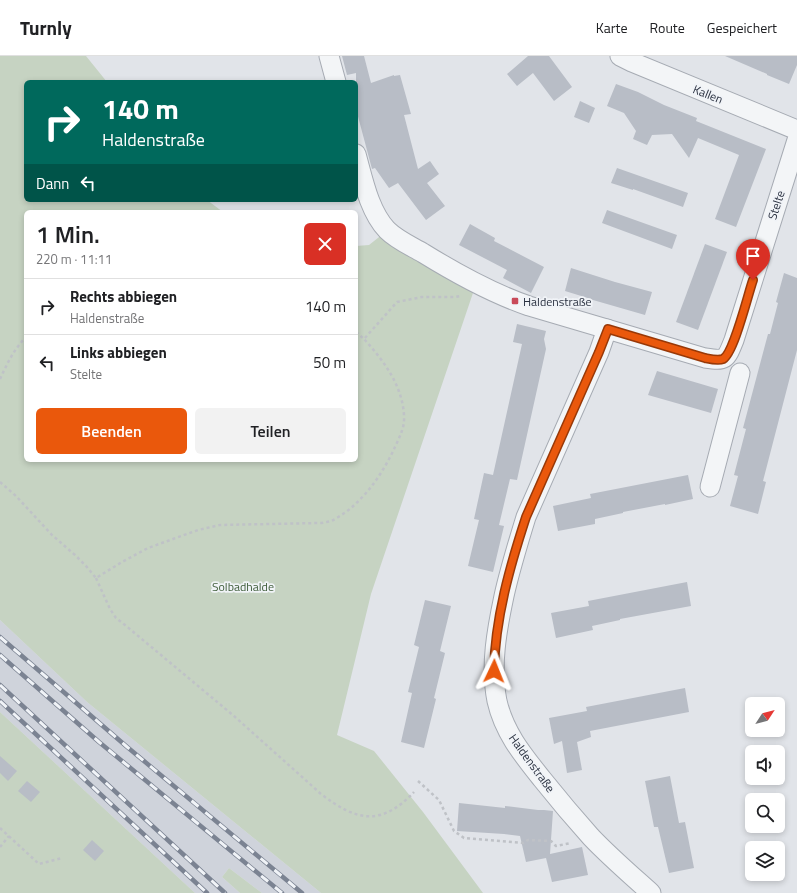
<!DOCTYPE html>
<html lang="de">
<meta charset="utf-8">
<style>
body{margin:0;font-family:"Titillium Web",sans-serif;background:#f2f2f2;color:#202124;height:100vh;display:flex;flex-direction:column;font-size:15px;white-space:nowrap}
*{box-sizing:border-box;margin:0}
p{font-size:13px;color:#757577}
.icon{flex:none;width:22px;height:22px;fill:none;stroke:currentColor;stroke-width:2;stroke-linecap:round;stroke-linejoin:round}
.map{position:relative;flex:1;overflow:hidden}
.drawer{position:absolute;left:24px;top:154px;width:334px;height:252px;display:flex;flex-direction:column;background:#fff;border-radius:6px;box-shadow:0 2px 6px #0003}
.drawer>*{flex:none}
.banner{position:absolute;left:24px;top:24px;width:334px;height:122px;border-radius:6px;box-shadow:0 2px 6px #0003;background:#00695c;color:#fff;overflow:hidden}
.needle{width:26px;rotate:54deg}
.controls{position:absolute;left:745px;top:641px;display:grid;gap:8px}
.controls a{display:grid;place-items:center;width:40px;height:40px;border-radius:6px;background:#fff;box-shadow:0 2px 6px #0003;font-size:20px}
.pin{position:absolute;display:grid;place-items:center;width:34px;height:34px;color:#fff;margin:-41px -17px;border-radius:50% 50% 50% 0;rotate:-45deg;box-shadow:0 0 4px #0007}
.pin .icon{rotate:45deg}
.me{position:absolute;width:44px;margin:-22px;rotate:2deg;stroke-linejoin:round;filter:drop-shadow(0 0 3px #0008)}
.turn{display:flex;align-items:center;gap:14px;height:84px;padding:0 12px;font-size:18px}
.turn .icon{width:52px;height:52px;stroke-width:2.5}
.turn b{display:block;font-size:28px;line-height:34px}
.then{display:flex;align-items:center;height:38px;padding:0 12px;background:#0003;gap:8px;font-size:15px}
.round{display:grid;place-items:center;flex:none;width:42px;height:42px;border-radius:6px;background:#f2f2f2}
.head{display:flex;align-items:center;justify-content:space-between;height:68px;padding:0 12px}
h1{font-size:24px;font-weight:600;line-height:30px}
.cta{display:flex;gap:8px;margin-top:auto;padding:8px 12px}
.cta a{flex:1;height:46px;border-radius:6px;background:#ea580c;color:#fff;font-size:16px;font-weight:600;line-height:46px;text-align:center}
.cta a+a{background:#f2f2f2;color:#202124}
ul{padding:0;list-style:none}
li{display:flex;align-items:center;gap:12px;height:56px;padding:0 12px;border-top:1px solid #e0e0e0}
li div{flex:1}
li b{display:block;font-size:15px}
li em{font-style:normal}
header{display:flex;align-items:center;gap:24px;box-sizing:border-box;height:56px;padding:0 20px;background:#fff;border-bottom:1px solid #e0e0e0}
header strong{font-size:19px}
nav{display:flex;gap:22px;margin-inline-start:auto;font-size:14px}
.map>svg:first-child{display:block}
.built{fill:#cfd3db}
.green{fill:#c6d3c2}
.building{fill:#b8bdc6}
.lines{fill:none;stroke-linecap:round;stroke-linejoin:round}
.minor-casing{stroke:#a6abb3;stroke-width:21}
.path{stroke:#bfc2c7;stroke-width:2.5;stroke-dasharray:3 3;stroke-linecap:butt}
.minor{stroke:#f3f5f7;stroke-width:19}
.rail-casing{stroke:#7b8392;stroke-width:4.5}
.rail{stroke:#f0f3f7;stroke-width:3;stroke-dasharray:9;stroke-linecap:butt}
.route-casing{stroke:#983908;stroke-width:10}
.route{stroke:#ea580c;stroke-width:7}
.poi-dot{fill:#c94a59;stroke:#f0f3f7;stroke-width:1.5}
.labels{text-anchor:middle;dominant-baseline:central;stroke-width:3.5;stroke-linejoin:round;paint-order:stroke}
.street-label{font-size:12px;fill:#2a3140;stroke:#f0f3f7}
.poi-label{font-size:12px;fill:#2a3140;stroke:#f0f3f7;text-anchor:start}
.park-label{font-size:12px;fill:#3d5b38;stroke:#f0f3f7}
</style>
<header>
<strong>Turnly</strong>
<nav><a>Karte</a><a>Route</a><a>Gespeichert</a></nav>
</header>
<div class="map">
<svg width="797" height="837" viewBox="0 0 797 837">
<rect width="100%" height="100%" fill="#e1e4e9"/>
<path class="built" d="M0 564 87 646 321 837H262L229 812 222 821 240 837H195L0 656Z"/>
<g class="green">
<path d="M0 0H86L107 26H26V144H207L223 156H26V404H356V190L369 189 388 174 475 231 371 538 337 679 374 695 423 756 483 837H321L87 646 0 564Z"/>
<path d="M0 656 195 837H0Z"/>
<path d="M229 812 262 837H240L222 821Z"/>
</g>
<g class="building">
<path d="M342 0H364L371 27 394 19V20L400 19 411 58 404 59 418 113 430 105 439 118 427 127 445 150 426 164 398 127 389 132 375 112 372 113 356 53V17L347 19Z"/>
<path d="M528 0H549L572 31 554 45 533 17 517 30 507 18Z"/>
<path d="M725 0H797V9L789 28 767 19V18Z"/>
<path d="M616 28 638 36 664 49 697 62 696 65 766 93 736 171 715 163 739 99 698 82 689 102 672 78 652 79 647 89 633 83 636 75 624 57 607 50Z"/>
<path d="M580 45 595 52 589 67 574 61Z"/>
<path d="M617 112 688 137 683 151 633 133V134L611 127Z"/>
<path d="M607 154 677 179 672 193 602 167Z"/>
<path d="M470 168 495 182 494 185 544 211 531 237 503 222 507 214 459 189Z"/>
<path d="M705 188 727 196 698 274 676 266Z"/>
<path d="M571 212 615 226 652 236 645 259 593 244 591 243 565 235Z"/>
<path d="M784 217 797 222V294L763 425 766 426 758 458 730 450 738 420 734 419 746 373 743 372 768 278H770L778 247 776 246Z"/>
<path d="M517 268 546 275 544 283 546 293 517 424 510 423 499 469 504 470 493 516 468 510 479 464 474 463 484 417 493 419 522 288 513 286Z"/>
<path d="M657 315 718 333 711 357 648 339Z"/>
<path d="M688 419 693 443 665 449V448L623 456V457L595 463V468L558 475 553 450 591 442 590 438Z"/>
<path d="M687 526 691 550 620 563V564L592 570 593 574 556 582 551 557 589 550 588 545Z"/>
<path d="M425 544 451 550 440 595 445 597 434 642 436 643 424 692 401 686 412 637 408 636 419 591 414 589Z"/>
<path d="M685 632 689 656 590 675 591 681 577 686 582 714 567 717 562 685 554 688 549 662 587 655 586 651Z"/>
<path d="M0 700 17 715 8 725 0 717Z"/>
<path d="M670 720 679 767 685 766 694 812 669 817 658 771H654L645 725Z"/>
<path d="M27 725 40 736 31 746 18 735Z"/>
<path d="M459 747 505 752V750L538 754H544L553 755 550 798 582 791 588 819 552 826 546 802 526 806 520 780 504 778 457 775Z"/>
<path d="M92 784 104 795 95 805 83 794Z"/>
</g>
<g class="lines">
<g class="minor-casing">
<g id="minor">
<path d="M329 0 336 26"/>
<path d="M620 0 632 6 797 74"/>
<path d="M356 98C363 123 369 155 387 174 397 184 411 190 423 197 457 218 491 237 529 250L705 302C726 305 726 304 734 284L797 84"/>
<path d="M607 273 599 296 526 461C518 487 510 513 504 540 497 573 490 610 497 645 504 676 522 698 542 723 558 743 574 762 591 781 610 801 631 819 651 837"/>
<path d="M710 431 740 317"/>
</g>
</g>
<g class="path">
<path d="M356 276 364 283 397 246 422 241H455L460 240"/>
<path d="M0 323C7 308 14 293 26 281"/>
<path d="M0 426 16 440 52 479 75 499 86 510 96 522 122 506 148 492 198 474 220 469 319 467C323 467 327 466 331 465 336 463 341 459 346 456 368 439 384 415 395 391 400 380 405 371 404 359 402 329 384 305 364 283"/>
<path d="M96 522 110 553 116 562 125 569 234 660 321 738C356 765 381 771 414 736"/>
<path d="M418 725 439 744 454 775 464 782 523 787 528 784 551 785 556 790 571 787"/>
<path d="M0 772 39 808 62 802"/>
<path d="M0 791 9 780"/>
</g>
<use href="#minor" class="minor"/>
<g class="rail-casing">
<g id="rail">
<path d="M0 581 126 690 302 837"/>
<path d="M0 599 99 686 282 837"/>
<path d="M0 629 225 837"/>
<path d="M0 645 207 837"/>
</g>
</g>
<use href="#rail" class="rail"/>
</g>
<g class="lines">
<g class="route-casing">
<path id="route" d="M494 615C495 562 510 510 526 461L599 296 608 273 705 302C710 303 718 305 723 303 734 297 748 238 753 224"/>
</g>
<use href="#route" class="route"/>
</g>
<rect class="poi-dot" x="511" y="241" width="8" height="8" rx="2"/>
<g class="labels">
<g class="street-label">
<text transform="translate(708 38) rotate(22)">Kallen</text>
<text transform="translate(776 149) rotate(-72)">Stelte</text>
<text transform="translate(532 707) rotate(54)">Haldenstraße</text>
</g>
<g class="poi-label">
<text x="523" y="245">Haldenstraße</text>
</g>
<g class="park-label">
<text x="243" y="530">Solbadhalde</text>
</g>
</g>
</svg>
<div class="controls">
<a><svg class="needle" viewBox="-14 -14 28 28"><path d="M0-13l5 13h-10z" fill="#e53935"/><path d="M0 13l5-13h-10z" fill="#757577"/></svg></a>
<a><svg class="icon" aria-label="sound" viewBox="0 0 24 24"><path d="M4 9h4l5-4v14l-5-4H4zM17 9q2 3 0 6"/></svg></a>
<a><svg class="icon" aria-label="search" viewBox="0 0 24 24"><circle cx="10" cy="10" r="6"/><path d="M15 15l6 6"/></svg></a>
<a><svg class="icon" aria-label="layers" viewBox="0 0 24 24"><path d="M12 4l9 5-9 5-9-5zM3 14l9 5 9-5"/></svg></a>
</div>
<div class="pin" style="left:753px;top:224px;background:#d93025"><svg class="icon" aria-label="arrive" viewBox="0 0 24 24"><path d="M6 21V4h12l-3 4 3 4H6"/></svg></div>
<svg class="me" style="left:494px;top:615px" viewBox="-20 -20 40 40"><path d="M0-17L14 15 0 8-14 15z" fill="#ea580c" stroke="#fff" stroke-width="4"/></svg>
<div class="banner">
<div class="turn"><svg class="icon" aria-label="right" viewBox="0 0 24 24"><path d="M7 20v-9h11M14 6l5 5-5 5"/></svg><div><b>140 m</b>Haldenstraße</div></div>
<div class="then">Dann<svg class="icon" aria-label="left" viewBox="0 0 24 24"><path d="M17 20v-9H6M10 6l-5 5 5 5"/></svg></div>
</div>
<section class="drawer">
<div class="head"><div><h1>1 Min.</h1><p>220 m · 11:11</p></div><a class="round" style="background:#d93025;color:#fff"><svg class="icon" aria-label="close" viewBox="0 0 24 24"><path d="M6 6l12 12M18 6L6 18"/></svg></a></div>
<ul>
<li><svg class="icon" aria-label="right" viewBox="0 0 24 24"><path d="M7 20v-9h11M14 6l5 5-5 5"/></svg><div><b>Rechts abbiegen</b><p>Haldenstraße</p></div><em>140 m</em></li>
<li><svg class="icon" aria-label="left" viewBox="0 0 24 24"><path d="M17 20v-9H6M10 6l-5 5 5 5"/></svg><div><b>Links abbiegen</b><p>Stelte</p></div><em>50 m</em></li>
</ul>
<div class="cta"><a>Beenden</a><a>Teilen</a></div>
</section>
</div>
